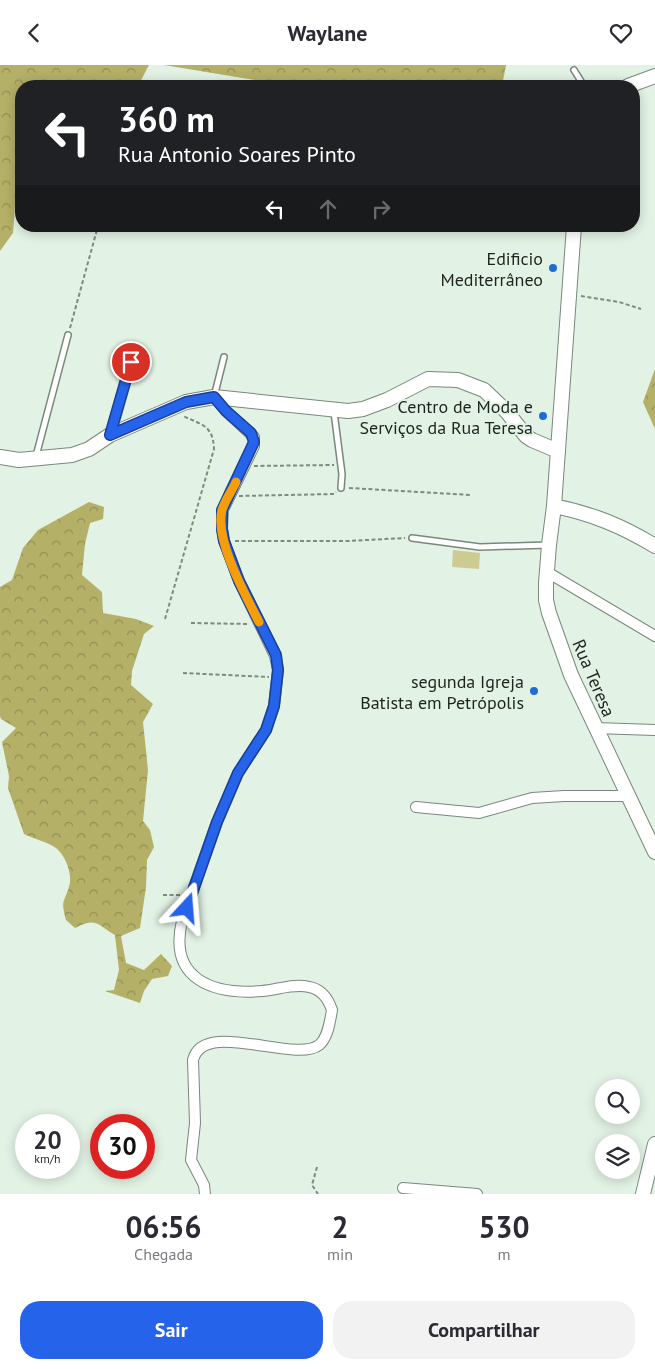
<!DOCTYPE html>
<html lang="pt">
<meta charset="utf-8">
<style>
body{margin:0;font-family:"PT Sans",sans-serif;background:#f2f2f3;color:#2b2b33;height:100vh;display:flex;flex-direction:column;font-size:19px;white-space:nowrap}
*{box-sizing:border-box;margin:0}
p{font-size:16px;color:#7c7c81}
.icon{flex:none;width:28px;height:28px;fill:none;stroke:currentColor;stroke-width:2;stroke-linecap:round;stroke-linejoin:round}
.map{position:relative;height:1129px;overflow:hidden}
.panel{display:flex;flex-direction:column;background:#fff;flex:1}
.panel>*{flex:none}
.hud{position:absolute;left:15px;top:15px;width:625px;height:152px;border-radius:20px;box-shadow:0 2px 12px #0003;background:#202124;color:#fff;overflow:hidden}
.tools{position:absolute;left:595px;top:1014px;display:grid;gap:10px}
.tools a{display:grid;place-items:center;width:45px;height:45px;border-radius:50%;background:#fff;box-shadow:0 2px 12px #0003;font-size:25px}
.speed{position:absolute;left:15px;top:1049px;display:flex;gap:10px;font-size:25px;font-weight:700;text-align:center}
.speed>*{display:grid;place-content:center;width:65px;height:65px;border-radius:50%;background:#fff;box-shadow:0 2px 12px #0003;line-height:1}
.speed small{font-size:12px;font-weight:400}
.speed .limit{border:8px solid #d22;background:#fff;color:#111}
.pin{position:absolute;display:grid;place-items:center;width:42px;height:42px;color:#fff;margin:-21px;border:2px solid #fff;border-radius:50%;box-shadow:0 1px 5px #0007}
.me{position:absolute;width:55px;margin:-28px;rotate:19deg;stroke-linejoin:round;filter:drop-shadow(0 0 4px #0008)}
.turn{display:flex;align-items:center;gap:18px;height:105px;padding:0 20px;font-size:22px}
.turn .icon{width:65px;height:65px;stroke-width:2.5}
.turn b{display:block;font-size:35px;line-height:42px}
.lanes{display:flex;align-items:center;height:48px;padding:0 20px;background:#0003;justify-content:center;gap:25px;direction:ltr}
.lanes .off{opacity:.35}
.eta{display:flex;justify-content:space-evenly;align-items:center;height:85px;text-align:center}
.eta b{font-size:30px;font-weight:800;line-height:35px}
.button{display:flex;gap:10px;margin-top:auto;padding:10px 20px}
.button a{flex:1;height:58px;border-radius:20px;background:#2563eb;color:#fff;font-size:20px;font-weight:800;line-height:58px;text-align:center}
.button a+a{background:#f2f2f3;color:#2b2b33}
header{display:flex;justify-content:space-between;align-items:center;height:65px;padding:0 20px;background:#fff;font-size:22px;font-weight:800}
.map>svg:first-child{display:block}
.green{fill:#cecb92}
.forest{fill:url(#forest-crowns)}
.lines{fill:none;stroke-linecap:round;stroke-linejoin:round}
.lane-casing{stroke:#79887b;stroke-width:8}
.street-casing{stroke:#79887b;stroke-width:12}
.secondary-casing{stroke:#79887b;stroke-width:16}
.path{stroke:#7f8a80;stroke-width:2;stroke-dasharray:4 2.5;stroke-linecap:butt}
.lane{stroke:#fff;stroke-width:5}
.street{stroke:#fff;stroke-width:10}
.secondary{stroke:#fff;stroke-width:14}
.route-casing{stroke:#184099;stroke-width:12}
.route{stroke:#2563eb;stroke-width:9}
.slow{stroke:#f59e0b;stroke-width:9}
.poi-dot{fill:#206cd7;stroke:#e2f2e4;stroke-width:2}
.labels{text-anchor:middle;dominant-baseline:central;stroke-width:4;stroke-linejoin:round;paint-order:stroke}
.poi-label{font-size:18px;fill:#1d231e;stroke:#e2f2e4;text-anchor:end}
.street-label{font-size:18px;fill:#1d231e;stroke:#e2f2e4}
</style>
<header><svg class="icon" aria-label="back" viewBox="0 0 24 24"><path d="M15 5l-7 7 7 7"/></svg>Waylane<svg class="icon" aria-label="heart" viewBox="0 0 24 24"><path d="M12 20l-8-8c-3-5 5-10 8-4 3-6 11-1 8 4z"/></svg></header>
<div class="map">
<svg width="655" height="1129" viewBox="0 0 655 1129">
<defs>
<pattern id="forest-crowns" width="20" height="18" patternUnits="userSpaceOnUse" patternTransform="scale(1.25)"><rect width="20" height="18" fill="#b5b067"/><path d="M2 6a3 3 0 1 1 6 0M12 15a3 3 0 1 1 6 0" fill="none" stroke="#938f54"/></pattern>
</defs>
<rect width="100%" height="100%" fill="#e2f2e4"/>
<path class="green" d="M453 485 480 488 479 504 452 502Z"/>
<g class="forest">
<path d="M0 0H149L138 21H21V113L17 115 13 168 0 186Z"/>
<path d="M164 0H506L502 21H290Z"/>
<path d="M655 304V364L643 337Z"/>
<path d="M89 437 104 442 103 454 90 458 85 479 82 510 102 527 103 548 136 554 154 561 144 569 132 606 131 620 153 639 143 657 148 705 143 756 150 765 154 782 147 795 146 822 140 863 121 871 126 898 144 905 161 889 172 901 168 911 152 914 144 926 140 938 105 926 114 925 119 905 115 870C96 859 97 852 75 863L66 855C61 835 63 840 69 822 73 810 66 791 56 783 48 777 34 774 24 769L8 723 9 711 2 677 16 663 1 654 0 651V522L12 515 23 483 38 465Z"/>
</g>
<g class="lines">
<g class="lane-casing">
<g id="lane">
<path d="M574 5 584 21"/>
<path d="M214 332 224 292"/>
<path d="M334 347 342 409 341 423"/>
<path d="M111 367 131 297"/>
<path d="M36 391 68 270"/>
<path d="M412 473 480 482 548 480"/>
</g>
</g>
<g class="street-casing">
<g id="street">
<path d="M547 507 655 571"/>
<path d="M595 663 655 665"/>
<path d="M416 742 479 748 532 733 564 731H628"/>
<path d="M403 1123 477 1129"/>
<path d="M205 1129 204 1120 191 1095 195 1058 193 995C203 953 295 999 319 980 328 973 330 956 332 945 328 933 321 924 309 922 294 918 277 925 262 926 214 930 168 915 182 856L217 757 238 708 266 665 274 641 278 605 275 591 239 516 224 476 222 464 223 445 254 381V372L226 346 216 333"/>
</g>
</g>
<g class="secondary-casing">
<g id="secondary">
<path d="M628 21 655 11"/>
<path d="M574 161 554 441 549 480 546 518V535L549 548 571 610 655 787"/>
<path d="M0 392 19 395 72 390 89 384 110 370 186 337 214 332 348 346 363 344 387 335 428 314 458 315 484 325 507 347 526 371 532 375 558 386"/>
<path d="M554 441C593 449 622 461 655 481"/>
<path d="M643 1129 655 1079"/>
</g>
</g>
<g class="path">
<path d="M581 231 619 237 641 244"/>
<path d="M70 263 98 161"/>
<path d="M254 401 334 400"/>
<path d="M349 423 471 430"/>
<path d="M239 431 334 429 336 427"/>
<path d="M235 476H348L405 473"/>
<path d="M165 554 214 384C213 360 202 360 183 351"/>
<path d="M191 558 249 559"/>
<path d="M183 608 269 612"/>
<path d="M163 830H182"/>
<path d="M317 1102 312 1120 318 1129"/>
</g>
<use href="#lane" class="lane"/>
<use href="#street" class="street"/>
<use href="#secondary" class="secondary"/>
</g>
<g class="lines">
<g class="route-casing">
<path id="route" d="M131 297 110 370 186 337 214 332 226 346 251 368 254 377 222 445V464L224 476 239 516 276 590 278 605 274 641 266 665 238 708 217 757 187 843"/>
</g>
<use href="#route" class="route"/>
<path class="slow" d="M236 417C232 426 225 435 222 445 214 474 246 531 259 557"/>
</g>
<g class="poi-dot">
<circle cx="553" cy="203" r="5"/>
<circle cx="543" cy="351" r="5"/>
<circle cx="534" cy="626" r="5"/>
</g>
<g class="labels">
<g class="poi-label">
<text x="543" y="193">Edificio<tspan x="543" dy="21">Mediterrâneo</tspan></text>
<text x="533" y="341">Centro de Moda e<tspan x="533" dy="21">Serviços da Rua Teresa</tspan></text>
<text x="524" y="616">segunda Igreja<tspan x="524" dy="21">Batista em Petrópolis</tspan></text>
</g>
<g class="street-label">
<text transform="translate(594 613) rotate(67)">Rua Teresa</text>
</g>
</g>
</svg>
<div class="tools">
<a><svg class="icon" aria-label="search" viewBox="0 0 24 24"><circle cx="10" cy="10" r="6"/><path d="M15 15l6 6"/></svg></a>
<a><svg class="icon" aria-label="layers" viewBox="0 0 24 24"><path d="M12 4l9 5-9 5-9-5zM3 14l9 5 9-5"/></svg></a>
</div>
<div class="speed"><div>20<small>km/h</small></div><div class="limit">30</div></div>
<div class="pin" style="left:131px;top:297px;background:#d93025"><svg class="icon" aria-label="arrive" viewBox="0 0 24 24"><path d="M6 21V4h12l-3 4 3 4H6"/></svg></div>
<svg class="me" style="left:187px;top:843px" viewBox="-20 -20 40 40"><path d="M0-17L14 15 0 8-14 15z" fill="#2563eb" stroke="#fff" stroke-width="4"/></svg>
<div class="hud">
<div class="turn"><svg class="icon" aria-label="left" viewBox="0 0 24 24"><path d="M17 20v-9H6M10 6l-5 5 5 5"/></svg><div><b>360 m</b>Rua Antonio Soares Pinto</div></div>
<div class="lanes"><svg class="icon" aria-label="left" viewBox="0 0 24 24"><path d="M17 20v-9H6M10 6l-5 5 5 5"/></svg><svg class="icon off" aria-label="ahead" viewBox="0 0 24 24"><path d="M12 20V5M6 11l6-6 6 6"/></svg><svg class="icon off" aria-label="right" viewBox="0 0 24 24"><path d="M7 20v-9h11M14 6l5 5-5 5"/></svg></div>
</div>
</div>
<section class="panel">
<div class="eta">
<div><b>06:56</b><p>Chegada</p></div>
<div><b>2</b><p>min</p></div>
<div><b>530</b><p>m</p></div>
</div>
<div class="button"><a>Sair</a><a>Compartilhar</a></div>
</section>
